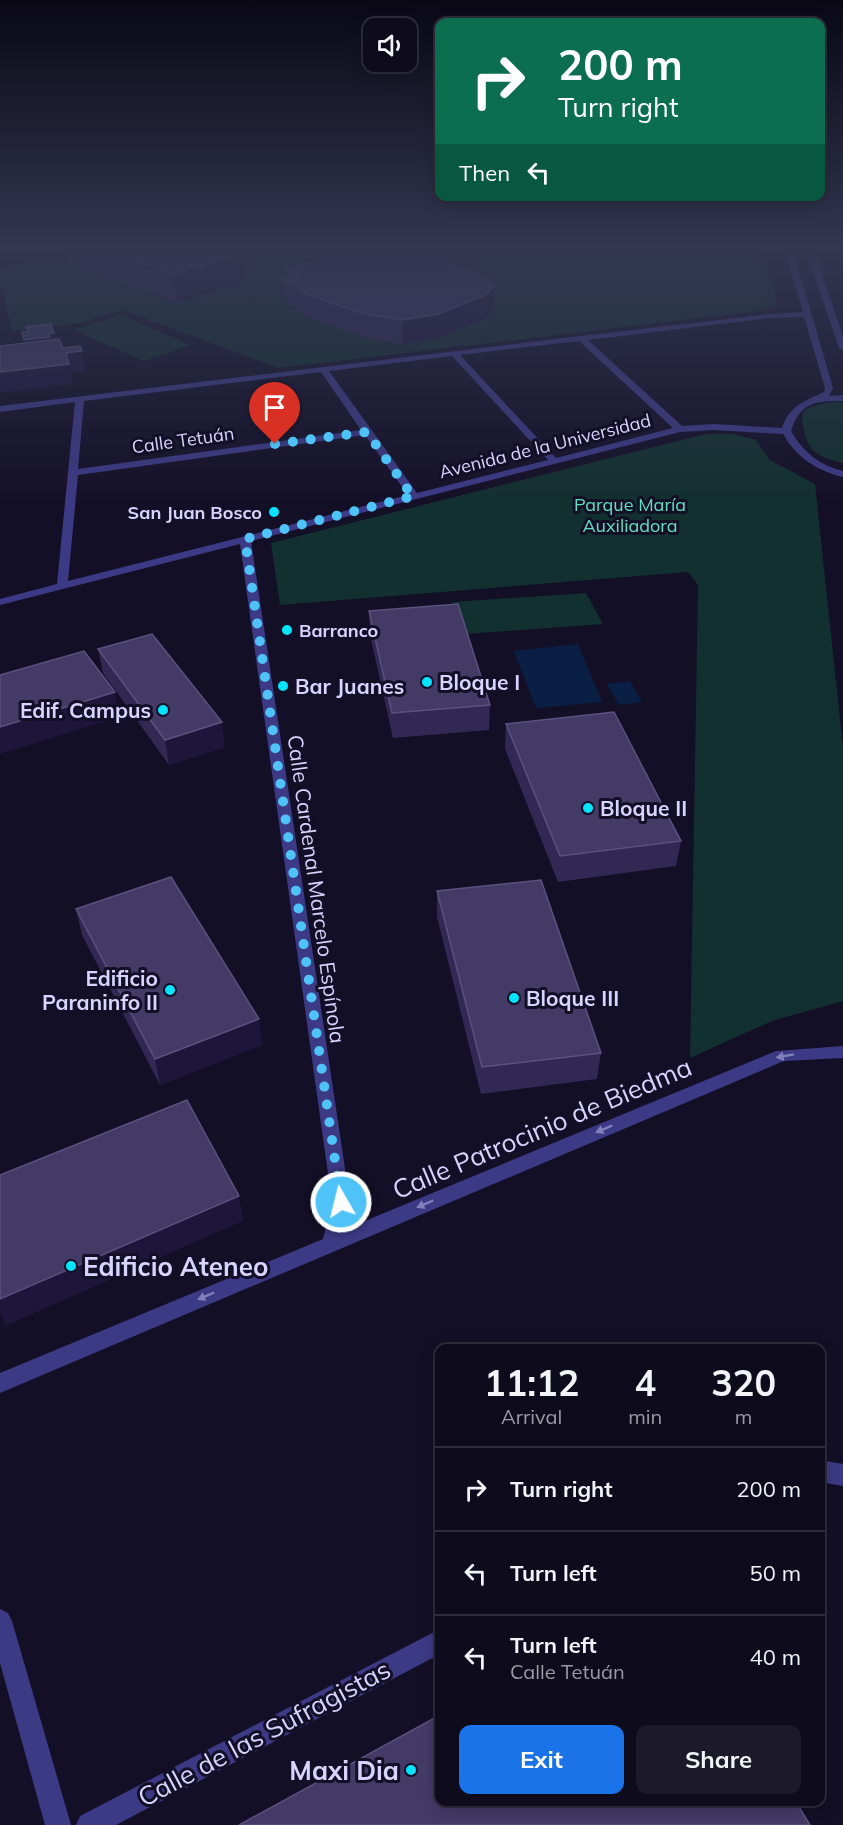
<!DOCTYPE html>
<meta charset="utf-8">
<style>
body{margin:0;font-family:Mulish,sans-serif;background:#1c1929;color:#f1f3f6;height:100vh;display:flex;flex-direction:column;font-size:22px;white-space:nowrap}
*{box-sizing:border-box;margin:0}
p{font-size:20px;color:#9b9ba3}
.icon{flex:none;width:33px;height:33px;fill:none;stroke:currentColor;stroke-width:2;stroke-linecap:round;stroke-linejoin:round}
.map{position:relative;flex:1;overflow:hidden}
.sheet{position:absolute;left:435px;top:1344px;width:390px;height:462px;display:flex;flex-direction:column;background:#0e0b1c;border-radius:12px;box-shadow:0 3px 15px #0003,0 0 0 2px #2e2b3b}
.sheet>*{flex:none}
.hud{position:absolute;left:435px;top:18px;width:390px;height:183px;border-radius:12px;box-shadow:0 3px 15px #0003,0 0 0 2px #2e2b3b;background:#0b6e4f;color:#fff;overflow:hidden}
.controls{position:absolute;left:363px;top:18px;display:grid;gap:12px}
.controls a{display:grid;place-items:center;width:54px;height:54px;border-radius:12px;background:#0e0b1c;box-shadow:0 3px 15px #0003,0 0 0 2px #2e2b3b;font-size:30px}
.pin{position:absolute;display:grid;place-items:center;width:51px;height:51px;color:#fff;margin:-62px -26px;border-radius:50% 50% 50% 0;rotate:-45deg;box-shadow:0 0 6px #0007}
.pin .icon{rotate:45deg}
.me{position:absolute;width:66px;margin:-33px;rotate:352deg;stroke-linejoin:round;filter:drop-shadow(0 0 4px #0008)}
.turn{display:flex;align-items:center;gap:21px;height:126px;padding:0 24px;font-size:27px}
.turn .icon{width:78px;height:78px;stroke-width:2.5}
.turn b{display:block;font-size:42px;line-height:51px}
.then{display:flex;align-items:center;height:57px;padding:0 24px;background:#0003;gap:12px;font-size:22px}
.eta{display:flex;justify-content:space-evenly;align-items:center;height:102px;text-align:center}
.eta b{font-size:36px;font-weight:700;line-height:42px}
.button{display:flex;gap:12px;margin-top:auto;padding:12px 24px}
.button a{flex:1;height:69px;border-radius:12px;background:#1a73e8;color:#fff;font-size:24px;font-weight:700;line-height:69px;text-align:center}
.button a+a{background:#1c1929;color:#f1f3f6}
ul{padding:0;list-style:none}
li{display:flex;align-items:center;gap:18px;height:84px;padding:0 24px;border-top:2px solid #2e2b3b}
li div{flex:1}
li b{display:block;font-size:22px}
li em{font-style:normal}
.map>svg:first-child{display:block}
.green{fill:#12302f}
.water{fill:#0a1f44}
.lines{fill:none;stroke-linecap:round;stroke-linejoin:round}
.minor{fill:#3d3a85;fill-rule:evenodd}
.wall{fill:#312854}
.shaded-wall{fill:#1d163a}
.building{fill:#433a66;stroke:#5a527e;stroke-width:1.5}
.oneway{fill:#837fbc}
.route{stroke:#4fc3f7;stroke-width:10;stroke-dasharray:0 18}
.poi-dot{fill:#00e5ff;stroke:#130f26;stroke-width:2}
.labels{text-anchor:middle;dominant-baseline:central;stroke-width:6;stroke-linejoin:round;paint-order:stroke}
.far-street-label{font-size:18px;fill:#d9d4ff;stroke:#130f26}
.far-park-label{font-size:18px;fill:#5fe0c0;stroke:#130f26}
.far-poi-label{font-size:18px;font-weight:bold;fill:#d9d4ff;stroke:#130f26;text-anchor:end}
.poi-label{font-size:21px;font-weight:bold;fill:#d9d4ff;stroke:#130f26;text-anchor:start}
.street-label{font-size:21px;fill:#d9d4ff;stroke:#130f26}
.near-street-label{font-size:26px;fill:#d9d4ff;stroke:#130f26}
.near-poi-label{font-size:26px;font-weight:bold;fill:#d9d4ff;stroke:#130f26;text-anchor:start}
</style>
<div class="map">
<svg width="843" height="1825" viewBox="0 0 843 1825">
<rect width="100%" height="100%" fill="#130f26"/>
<g class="green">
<path d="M67 250H760L776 299 775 305 758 311 279 368 122 310 81 323 12 331 0 279V267L71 255Z"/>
<path d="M120 315 191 345 144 361 73 330Z"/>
<path d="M843 402V463C820 457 809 454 804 430 802 422 801 418 804 411 817 403 829 402 843 402Z"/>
<path d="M706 434H733L756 440 770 460 815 484 843 747V1001L772 1021 690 1058 698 585 688 572 280 605 271 543Z"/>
<path d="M586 593 603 624 465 634 452 602Z"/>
</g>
<g class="water">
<path d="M578 644 602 702 536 708 514 651Z"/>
<path d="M630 681 642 702 619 705 607 684Z"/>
</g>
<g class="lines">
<g class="minor">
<path d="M785 250H793L833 388 829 396 843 395V401C816 401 800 402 791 431 803 452 819 465 843 471V477C816 470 797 458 783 434L714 430 680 432 251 541 350 1202 343 1230 776 1051 843 1046V1058L784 1061 0 1393V1373L323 1239 332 1202 240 544 0 605V599L57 584 75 402 0 412V406L581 336 770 314 803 312ZM804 317 825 388 824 392C805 401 789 406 782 428L714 424 682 426 588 340 770 318ZM579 341 673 428 556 458 460 355ZM452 356 548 460 417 493 329 371ZM321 372 361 430 78 469 84 401ZM365 435 408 495 68 581 78 475Z"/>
<path d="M806 250H814L843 336V350L839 348Z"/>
<path d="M820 1460 843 1464V1486L820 1482Z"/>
<path d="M0 1609 8 1613 12 1621 71 1825H45L0 1663Z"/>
<path d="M440 1629V1654L116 1825H76L80 1816Z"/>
</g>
</g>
<g class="wall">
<path d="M66 250H237L244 282 177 302 68 263Z"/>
<path d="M398 250H474L473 261 456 267 494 308 485 319 438 338 403 344 366 338 339 329 308 318 301 313 298 307 285 303 283 280 288 278 287 270 363 253 415 255Z"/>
<path d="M369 611 490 705 489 730 393 738 370 635Z"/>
<path d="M98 649 225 747 169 765 103 673Z"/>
<path d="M506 724 681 841 676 866 558 882 505 749Z"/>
<path d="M437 891 601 1053 597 1079 481 1094 437 917Z"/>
<path d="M76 909 262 1045 160 1085 82 935Z"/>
</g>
<g class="shaded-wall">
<path d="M456 250H474L473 261 455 267Z"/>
<path d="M241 254 244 282 177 302 174 274Z"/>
<path d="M495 285 494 308 485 319 438 338 403 344V320Z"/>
<path d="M54 333 56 341 26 347 24 340Z"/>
<path d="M82 351 85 371 71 373 73 384 0 393V372L66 353Z"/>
<path d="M115 692 119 717 0 754V727Z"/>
<path d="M222 722 225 747 169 765 165 740Z"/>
<path d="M259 1019 262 1045 160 1085 155 1059Z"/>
<path d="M239 1196 243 1221 5 1326 0 1313V1299Z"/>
</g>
<g class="building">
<path d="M105 250H159L179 257 195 252 193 250H237L241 254 174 274Z"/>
<path d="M346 250 363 253 371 250H385L418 256 470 271 495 285 485 295 438 314 403 320 365 314 338 305 307 294 300 290 296 284 283 280 298 275 287 270Z"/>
<path d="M51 324 54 333 48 334 50 337 24 340 22 332H28L26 327Z"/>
<path d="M59 339 63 348 80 346 82 351 66 353 69 364 0 372V346Z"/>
<path d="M458 604 490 705 392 713 369 611Z"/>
<path d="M152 634 222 722 165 740 98 649Z"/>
<path d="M84 651 115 692 0 727V675Z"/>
<path d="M614 712 681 841 560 856 506 724Z"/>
<path d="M171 877 259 1019 155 1059 76 909Z"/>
<path d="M541 880 601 1053 482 1067 437 891Z"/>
<path d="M187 1100 239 1196 0 1299V1175Z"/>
<path d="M440 1715V1802H796L810 1825H239Z"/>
</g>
<defs><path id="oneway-solid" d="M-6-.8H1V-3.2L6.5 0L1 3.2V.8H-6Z" transform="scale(1.5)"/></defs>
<g class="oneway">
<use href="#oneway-solid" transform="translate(785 1056) rotate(170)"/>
<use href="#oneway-solid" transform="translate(604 1129) rotate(157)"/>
<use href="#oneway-solid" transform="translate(425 1204) rotate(157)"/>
<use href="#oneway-solid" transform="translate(206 1296) rotate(157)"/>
</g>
<linearGradient id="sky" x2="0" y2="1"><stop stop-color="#0a0815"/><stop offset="0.49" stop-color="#333752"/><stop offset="1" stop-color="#333752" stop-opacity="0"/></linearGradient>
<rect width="843" height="506" fill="url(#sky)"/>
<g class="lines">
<path class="route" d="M275 444 367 432 408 490 414 496 245 539 341 1202"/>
</g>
<g class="poi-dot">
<circle cx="274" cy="512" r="6"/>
<circle cx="287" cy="630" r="6"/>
<circle cx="427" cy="682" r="6"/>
<circle cx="283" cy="686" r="6"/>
<circle cx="163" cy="710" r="6"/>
<circle cx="588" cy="808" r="6"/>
<circle cx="170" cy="990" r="6"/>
<circle cx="514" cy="998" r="6"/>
<circle cx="71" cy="1266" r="6"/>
<circle cx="411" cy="1770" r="6"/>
</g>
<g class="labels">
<g class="far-street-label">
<text transform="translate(183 440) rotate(-8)">Calle Tetuán</text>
<text transform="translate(545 446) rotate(-14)">Avenida de la Universidad</text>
</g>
<g class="far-park-label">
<text x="630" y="504">Parque María<tspan x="630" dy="21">Auxiliadora</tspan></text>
</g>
<g class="far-poi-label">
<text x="262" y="512">San Juan Bosco</text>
<text x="299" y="630" text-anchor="start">Barranco</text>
</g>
<g class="poi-label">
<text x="439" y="682">Bloque I</text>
<text x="295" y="686">Bar Juanes</text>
<text x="151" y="710" text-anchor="end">Edif. Campus</text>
<text x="600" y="808">Bloque II</text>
<text x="158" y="978" text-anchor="end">Edificio<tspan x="158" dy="24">Paraninfo II</tspan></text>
<text x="526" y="998">Bloque III</text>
</g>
<g class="street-label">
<text transform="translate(317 889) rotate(82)">Calle Cardenal Marcelo Espínola</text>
</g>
<g class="near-street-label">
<text transform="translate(542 1128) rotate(-23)">Calle Patrocinio de Biedma</text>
<text transform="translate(264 1733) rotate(-28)">Calle de las Sufragistas</text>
</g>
<g class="near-poi-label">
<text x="83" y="1266">Edificio Ateneo</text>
<text x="399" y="1770" text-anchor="end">Maxi Dia</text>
</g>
</g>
</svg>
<div class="controls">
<a><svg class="icon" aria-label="sound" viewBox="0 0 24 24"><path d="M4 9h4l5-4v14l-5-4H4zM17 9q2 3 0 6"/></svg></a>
</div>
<div class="pin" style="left:275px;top:444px;background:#d93025"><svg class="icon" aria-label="arrive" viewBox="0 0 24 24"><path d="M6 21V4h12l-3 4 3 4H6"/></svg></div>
<svg class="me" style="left:341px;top:1202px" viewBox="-20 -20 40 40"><circle r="17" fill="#4fc3f7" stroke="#fff" stroke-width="3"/><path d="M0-11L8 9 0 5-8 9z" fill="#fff"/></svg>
<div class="hud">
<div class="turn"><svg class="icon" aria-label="right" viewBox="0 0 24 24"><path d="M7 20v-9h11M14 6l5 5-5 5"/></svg><div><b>200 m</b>Turn right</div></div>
<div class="then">Then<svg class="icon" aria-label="left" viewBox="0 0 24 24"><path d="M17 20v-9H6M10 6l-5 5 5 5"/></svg></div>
</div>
<section class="sheet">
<div class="eta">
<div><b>11:12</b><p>Arrival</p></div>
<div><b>4</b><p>min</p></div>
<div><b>320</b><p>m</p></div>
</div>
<ul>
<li><svg class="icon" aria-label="right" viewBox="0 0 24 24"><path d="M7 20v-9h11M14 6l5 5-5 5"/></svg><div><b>Turn right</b></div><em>200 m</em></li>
<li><svg class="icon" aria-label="left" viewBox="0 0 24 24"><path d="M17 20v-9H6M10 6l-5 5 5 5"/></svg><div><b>Turn left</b></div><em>50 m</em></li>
<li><svg class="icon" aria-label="left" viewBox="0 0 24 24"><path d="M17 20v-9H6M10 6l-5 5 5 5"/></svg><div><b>Turn left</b><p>Calle Tetuán</p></div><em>40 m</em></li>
</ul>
<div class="button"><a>Exit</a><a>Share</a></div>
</section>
</div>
